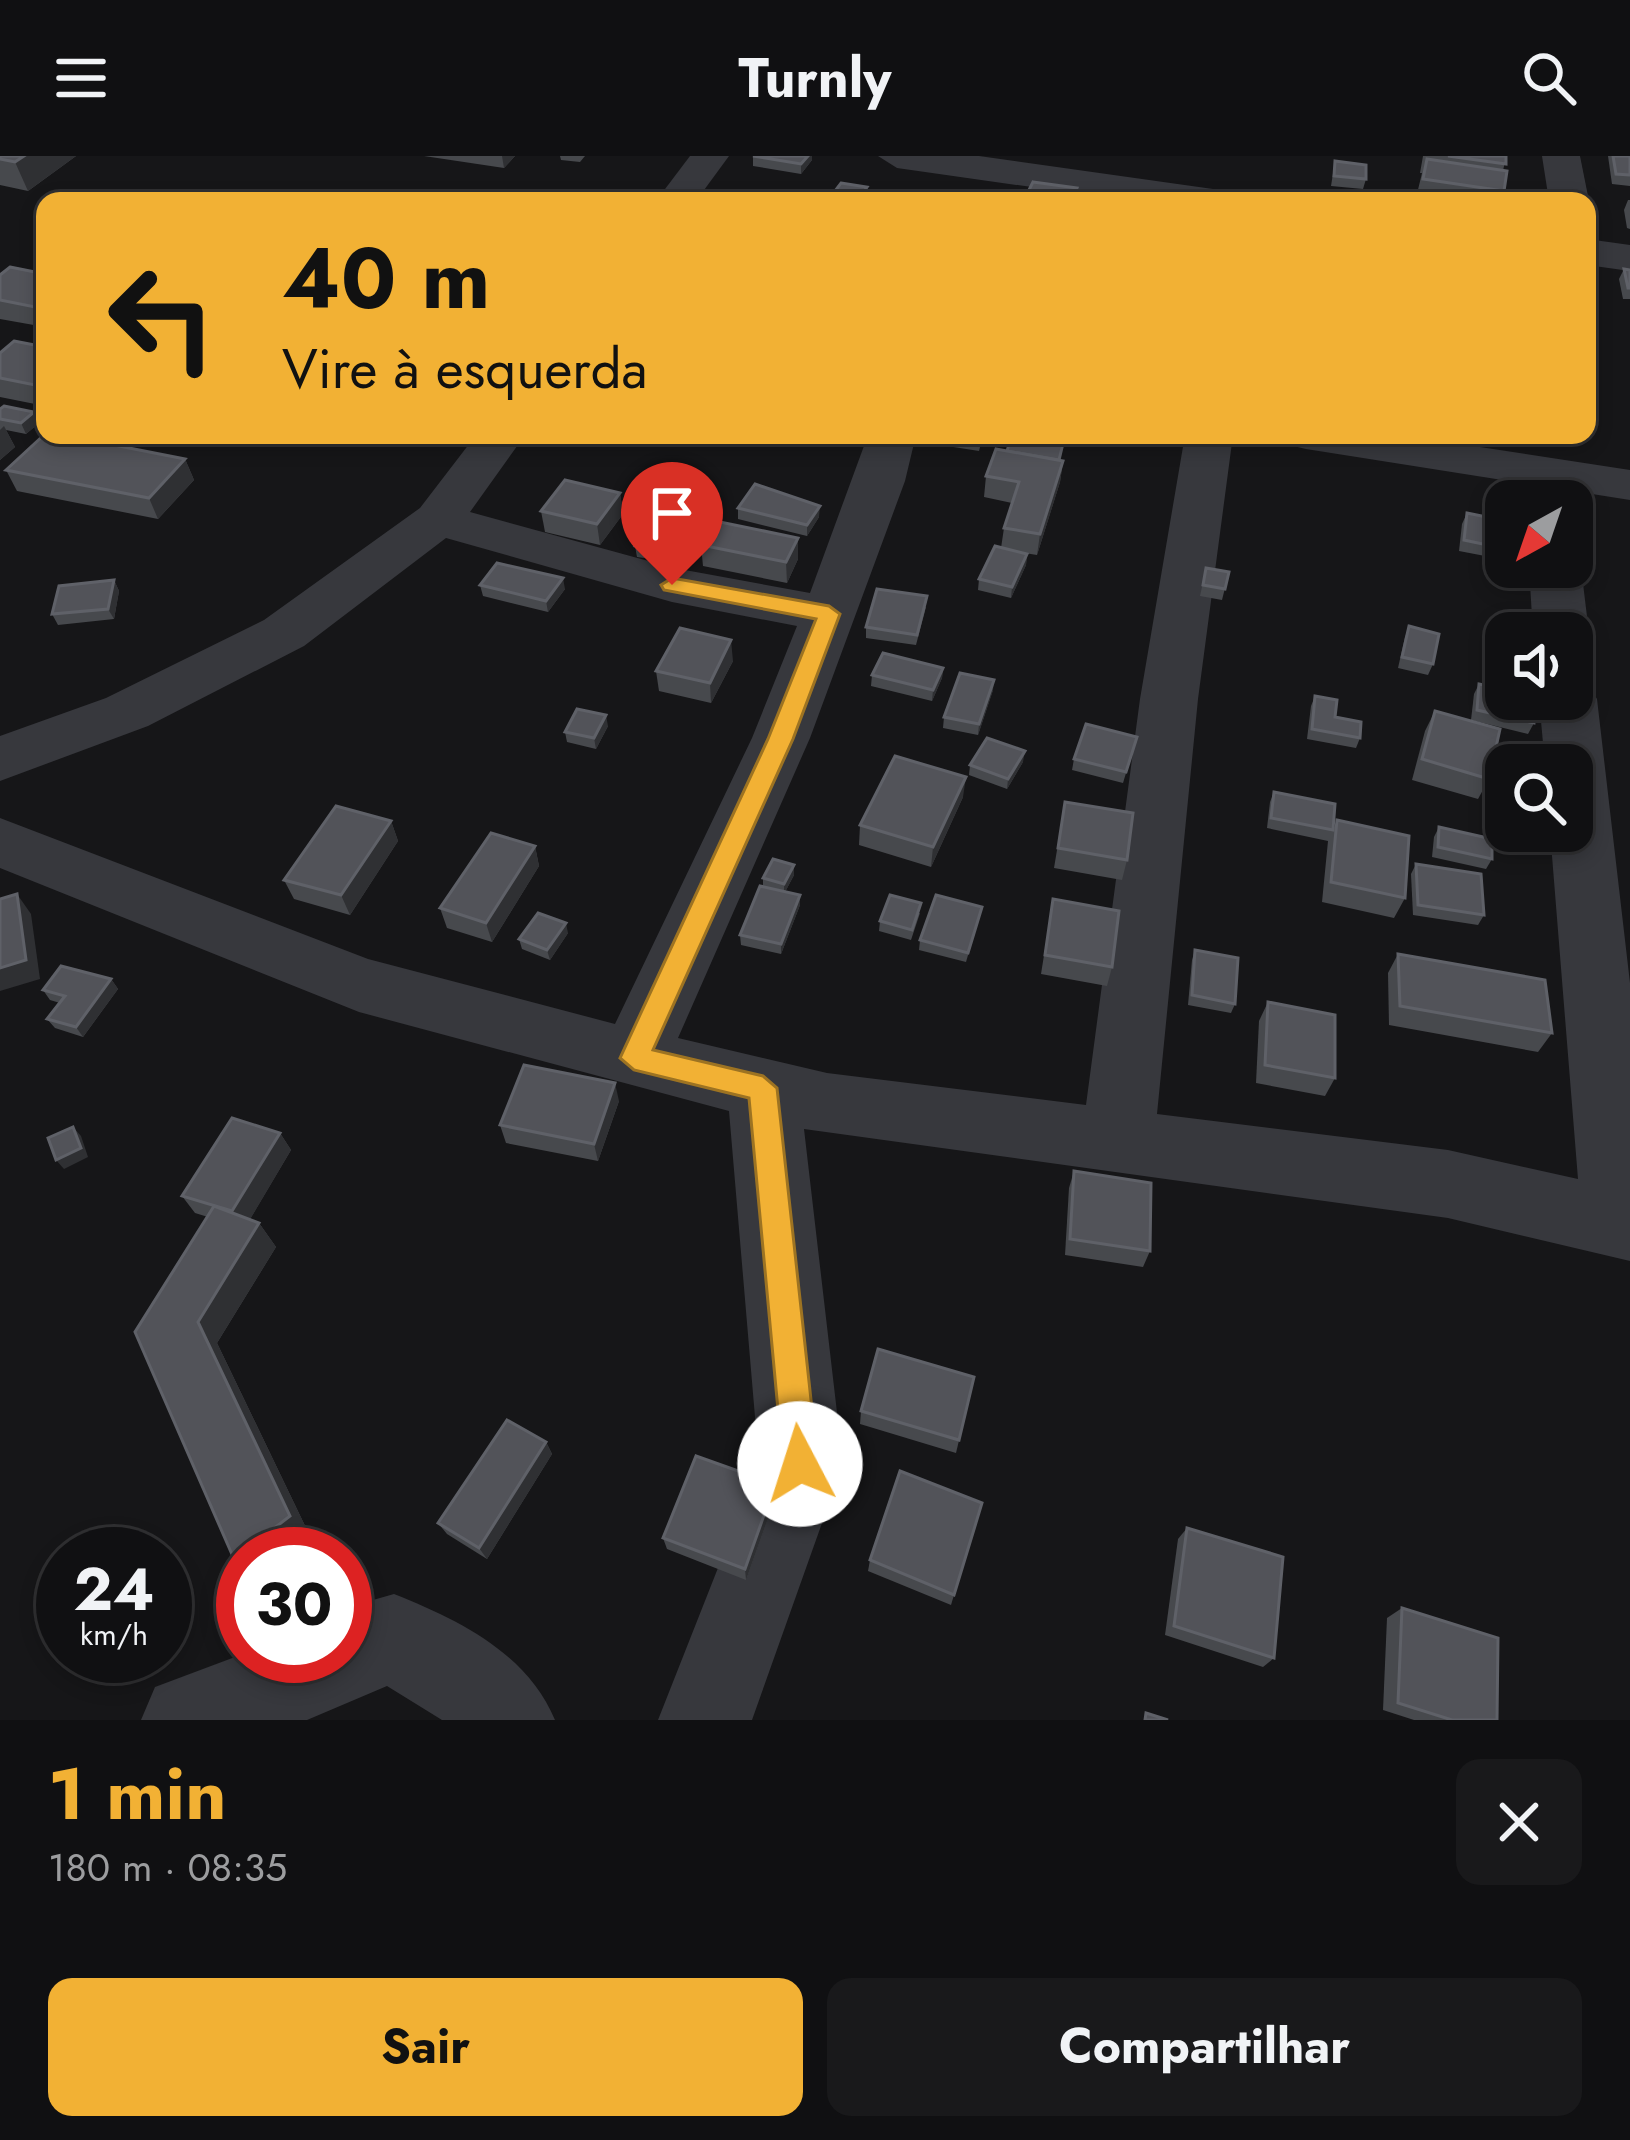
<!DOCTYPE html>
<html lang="pt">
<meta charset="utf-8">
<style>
body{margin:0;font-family:Jost,sans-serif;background:#19191b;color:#f1f3f6;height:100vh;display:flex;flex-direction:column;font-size:45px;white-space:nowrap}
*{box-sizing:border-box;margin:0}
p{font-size:39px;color:#9c9d9f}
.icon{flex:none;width:66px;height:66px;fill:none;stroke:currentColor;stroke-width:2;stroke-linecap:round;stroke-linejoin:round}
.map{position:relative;height:1564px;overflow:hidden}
.drawer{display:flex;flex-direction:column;background:#101012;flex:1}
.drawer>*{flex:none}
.banner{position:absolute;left:36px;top:36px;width:1560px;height:252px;border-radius:24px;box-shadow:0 6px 18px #0003,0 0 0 3px #303032;background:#f2b134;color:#111;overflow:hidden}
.needle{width:78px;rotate:220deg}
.fabs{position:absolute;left:1485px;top:324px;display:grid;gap:24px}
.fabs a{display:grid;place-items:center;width:108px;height:108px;border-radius:24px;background:#101012;box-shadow:0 6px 18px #0003,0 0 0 3px #303032;font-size:60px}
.speed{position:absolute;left:36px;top:1371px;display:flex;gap:24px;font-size:60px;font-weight:700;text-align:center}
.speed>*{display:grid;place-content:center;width:156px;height:156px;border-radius:50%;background:#101012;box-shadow:0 6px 18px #0003,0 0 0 3px #303032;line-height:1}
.speed small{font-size:30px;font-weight:400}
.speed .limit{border:18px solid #d22;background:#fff;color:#111}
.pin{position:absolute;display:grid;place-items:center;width:102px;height:102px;color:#fff;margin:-123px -51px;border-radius:50% 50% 50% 0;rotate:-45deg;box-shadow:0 0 12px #0007}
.pin .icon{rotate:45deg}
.me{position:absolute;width:132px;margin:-66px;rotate:355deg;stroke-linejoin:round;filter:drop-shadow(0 0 9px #0008)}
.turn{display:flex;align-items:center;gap:42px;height:252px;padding:0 48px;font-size:54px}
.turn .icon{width:156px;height:156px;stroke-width:2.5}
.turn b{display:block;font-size:84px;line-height:102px}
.round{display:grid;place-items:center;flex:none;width:126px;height:126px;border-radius:24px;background:#19191b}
.head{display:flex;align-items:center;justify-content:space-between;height:204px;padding:0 48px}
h1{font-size:72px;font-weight:700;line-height:90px;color:#f2b134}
.button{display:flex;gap:24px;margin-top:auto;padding:24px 48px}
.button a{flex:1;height:138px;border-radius:24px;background:#f2b134;color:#111;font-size:48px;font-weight:700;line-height:138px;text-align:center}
.button a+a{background:#19191b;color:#f1f3f6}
header{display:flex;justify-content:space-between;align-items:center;height:156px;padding:0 48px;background:#101012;font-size:54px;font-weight:700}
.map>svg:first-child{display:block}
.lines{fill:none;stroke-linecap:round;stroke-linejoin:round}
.minor{fill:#37383d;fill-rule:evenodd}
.wall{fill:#47494d}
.shaded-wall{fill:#2f3033}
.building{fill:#525359;stroke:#5f6168;stroke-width:3}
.route{fill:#f2b134;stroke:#9d7322;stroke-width:3}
</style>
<header><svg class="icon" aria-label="menu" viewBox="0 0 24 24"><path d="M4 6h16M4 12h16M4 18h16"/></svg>Turnly<svg class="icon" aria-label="search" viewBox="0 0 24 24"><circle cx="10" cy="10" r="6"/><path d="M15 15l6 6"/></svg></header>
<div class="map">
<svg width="1630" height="1564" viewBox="0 0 1630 1564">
<rect width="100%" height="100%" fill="#161618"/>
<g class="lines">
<g class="minor">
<path d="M690 0H729L696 45H656Z"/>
<path d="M878 0H979L1213 33 1227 37 1233 45H1130L897 12Z"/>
<path d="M1542 0H1580L1589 45 1587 48 1549 45Z"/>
<path d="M1587 83 1630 89V115L1587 109Z"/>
<path d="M476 279H525L470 356 674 412 810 437 868 279H916L905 325 810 582 678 882 827 917 1086 949 1140 543 1185 279H1233L1198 543 1157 958 1448 994 1578 1023 1550 675H1572V609H1545L1539 543H1572V524L1588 529 1597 543 1630 827V1105L1448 1062 804 973 843 1308 752 1564H658L759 1308 729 955 359 856 0 712V662L368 803 615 868 752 582 797 470 672 446 446 382 304 490 148 570 0 625V580L106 542 264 464 420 352Z"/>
<path d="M1282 279H1401L1630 314V344L1306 293 1289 289Z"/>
<path d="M1574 399 1581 411 1589 477 1572 492V477H1533L1529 411H1572Z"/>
<path d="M394 1438C459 1464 527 1497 555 1564H442L387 1530 307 1564H141L155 1531 243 1498 345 1500V1452Z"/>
</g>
</g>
<g class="wall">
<path d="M0 0H76L28 35 0 29Z"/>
<path d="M424 0H515L504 12Z"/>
<path d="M560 0H585L580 6 561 4Z"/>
<path d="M753 0H812V4L801 18 753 10Z"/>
<path d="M1423 0H1506L1503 15 1504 35 1500 45H1433L1416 42 1422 17H1420Z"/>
<path d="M1608 0H1630V30L1612 28Z"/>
<path d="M1335 5 1366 23 1363 33 1331 30Z"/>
<path d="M867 31 866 41 864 45H832V39Z"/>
<path d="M1628 44H1630V73L1627 72 1624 54Z"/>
<path d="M1624 113 1630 114V143H1623L1619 123Z"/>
<path d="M45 118V171L0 163V119Z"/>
<path d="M45 191V250L0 241V197Z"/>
<path d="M0 253 34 256 39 267 26 278 6 274 15 291 0 304Z"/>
<path d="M170 279H228L219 289Z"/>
<path d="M658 279H701L696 287Z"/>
<path d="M801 279H846L842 286Z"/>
<path d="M948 279H983L979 295 947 290Z"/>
<path d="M185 303 194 324 158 363 17 335 6 314Z"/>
<path d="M1060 305H1063L1060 326 1037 399 1018 396 1027 398 1026 409 1011 442 978 434 979 423 1001 392 1004 372 1012 347 984 341 986 320Z"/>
<path d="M620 337 623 358 600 389 545 376 541 355Z"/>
<path d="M738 352 819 361 807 380 738 363Z"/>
<path d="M1467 357 1506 365V404L1459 395 1462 368Z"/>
<path d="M701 389 798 403 787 427 703 410Z"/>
<path d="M635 390 666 392 659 404 637 401Z"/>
<path d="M1206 412 1229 416 1222 444 1200 440Z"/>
<path d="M114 424 119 435 114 463 58 469 52 458Z"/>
<path d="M480 429 565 433 548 456 483 440Z"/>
<path d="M926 451 916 489 866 482V471Z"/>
<path d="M1409 470 1433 508 1428 519 1398 512 1405 481Z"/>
<path d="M733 505 711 547 659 535 656 515Z"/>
<path d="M943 512 942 522 932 545 871 530 872 519Z"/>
<path d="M1479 528 1534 567 1528 578 1471 564 1474 538Z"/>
<path d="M993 534 978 579 943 572 944 561Z"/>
<path d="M1315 540 1335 561 1360 582 1356 592 1307 583 1311 550Z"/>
<path d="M1435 555 1489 623 1478 643 1412 624 1425 575Z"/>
<path d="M608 570 596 593 567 586 565 576Z"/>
<path d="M1137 581 1123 627 1072 614 1074 603Z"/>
<path d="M1023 606 1007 633 969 619 970 609Z"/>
<path d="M1274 636 1333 674 1337 664 1405 742 1394 762 1322 746 1328 685 1267 672 1270 646Z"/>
<path d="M963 641 931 711 859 689 860 669Z"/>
<path d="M1065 646 1127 704 1122 724 1054 712Z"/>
<path d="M391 665 398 685 350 759 294 743 284 724Z"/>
<path d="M1439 671 1492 703 1486 713 1432 701 1434 681Z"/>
<path d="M535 690 539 710 492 786 447 772 440 752Z"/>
<path d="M1416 708 1484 759 1478 769 1413 759 1411 718Z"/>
<path d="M794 709V719L785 736 800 739V749L781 798 741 789 740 779 763 730V722Z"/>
<path d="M1053 743 1112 811 1107 830 1041 818Z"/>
<path d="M982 751 966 806 919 794 920 784Z"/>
<path d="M920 757 911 784 879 775 880 765Z"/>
<path d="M568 777 550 804 522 793 519 783Z"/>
<path d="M1195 794 1235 848 1231 857 1188 849 1192 804Z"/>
<path d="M1398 798 1552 877 1538 896 1389 869 1388 817Z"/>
<path d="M111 823 118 833 83 881 55 872 47 863 60 847 50 844 43 834Z"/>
<path d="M1268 846 1335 922 1325 940 1256 927 1259 865Z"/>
<path d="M619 945 598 1005 506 987 500 969Z"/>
<path d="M280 977 291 994 250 1063 259 1067 276 1091 217 1187 308 1376 243 1398V1410L234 1403 135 1176 208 1061 195 1057 182 1040Z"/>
<path d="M1074 1015 1150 1095 1143 1111 1065 1099 1069 1032Z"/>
<path d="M974 1221 956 1297 860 1268 861 1255Z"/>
<path d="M546 1286 552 1298 487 1403 447 1378 438 1367Z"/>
<path d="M775 1328 776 1340 746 1424 667 1393 663 1382Z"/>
<path d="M982 1347 951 1449 868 1415 870 1404Z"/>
<path d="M1187 1372 1274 1502 1263 1511 1165 1479 1178 1383Z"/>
<path d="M1402 1452 1497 1564H1414L1383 1554 1387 1462Z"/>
</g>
<g class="shaded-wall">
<path d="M24 0H76L28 35 15 6Z"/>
<path d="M502 0H515L504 12Z"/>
<path d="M808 0H812V4L801 18V8Z"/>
<path d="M34 256 39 267 26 278 21 267Z"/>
<path d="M4 270 15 291 0 304V274Z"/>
<path d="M216 279H228L219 289Z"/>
<path d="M185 303 194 324 158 363 149 342Z"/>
<path d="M1063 305 1060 326 1037 399 1040 378Z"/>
<path d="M620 337 623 358 600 389 597 368Z"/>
<path d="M820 350 819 361 807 380V369Z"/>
<path d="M665 382 666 392 659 404 658 394Z"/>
<path d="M798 382V403L787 427 786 406Z"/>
<path d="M1027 398 1026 409 1011 442 1012 431Z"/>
<path d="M563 422 565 433 548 456 546 445Z"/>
<path d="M114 424 119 435 114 463 108 453Z"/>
<path d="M731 484 733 505 711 547 710 527Z"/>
<path d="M943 512 942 522 932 545 933 534Z"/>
<path d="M994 524 993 534 978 579 979 568Z"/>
<path d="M606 559 608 570 596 593 594 582Z"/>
<path d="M1025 595 1023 606 1007 633 1008 623Z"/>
<path d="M966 621 963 641 931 711 933 691Z"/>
<path d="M391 665 398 685 350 759 341 739Z"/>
<path d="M535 690 539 710 492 786 486 767Z"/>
<path d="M794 709V719L784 738V728Z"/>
<path d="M17 738 31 758 40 823 0 835V812Z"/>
<path d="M800 739V749L781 798V788Z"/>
<path d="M566 767 568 777 550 804 547 794Z"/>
<path d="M111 823 118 833 83 881 76 871Z"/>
<path d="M615 927 619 945 598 1005 594 988Z"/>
<path d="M73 971 81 980 88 1001 64 1013 56 1004Z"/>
<path d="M280 977 291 994 245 1072 232 1055Z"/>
<path d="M259 1067 276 1091 217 1187 308 1376 280 1398H243V1410L234 1403 198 1166Z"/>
<path d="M546 1286 552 1298 487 1403 479 1392Z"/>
<path d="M775 1328 776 1340 746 1424 745 1413Z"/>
</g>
<g class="building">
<path d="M0 0H24L15 6 0 3Z"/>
<path d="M753 0H808L801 8Z"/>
<path d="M1448 0H1506V8Z"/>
<path d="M1613 0H1630V19L1616 18Z"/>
<path d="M1427 3 1507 15 1504 35 1423 23Z"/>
<path d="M1335 5 1366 9V23L1334 20Z"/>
<path d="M1033 26 1077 32 1072 45H1044L1025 42Z"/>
<path d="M841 27 867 31 858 44 832 39Z"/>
<path d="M10 111 45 118V153L0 144V119Z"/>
<path d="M1624 113 1630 114V132H1628Z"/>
<path d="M14 185 45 191V231L0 222V197Z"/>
<path d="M4 250 34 256 21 267 0 263V253Z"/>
<path d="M45 278 63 279 185 303 149 342 6 314Z"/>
<path d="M948 279H982L981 284Z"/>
<path d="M1012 279H1065L1059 304 1007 295Z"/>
<path d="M996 293 1063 305 1040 378 1004 372 1019 326 986 320Z"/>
<path d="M565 324 620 337 597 368 541 355Z"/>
<path d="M755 328 820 350 807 369 738 352Z"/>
<path d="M1467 357 1506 365V393L1464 384Z"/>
<path d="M715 365 798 382 786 406 701 389Z"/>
<path d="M642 377 665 382 658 394 635 390Z"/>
<path d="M995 390 1027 398 1012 431 979 423Z"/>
<path d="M497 407 563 422 546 445 480 429Z"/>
<path d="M1206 412 1229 416 1225 433 1203 429Z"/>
<path d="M114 424 108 453 52 458 59 430Z"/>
<path d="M877 433 927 440 917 479 866 471Z"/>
<path d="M1409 470 1439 478 1433 508 1402 501Z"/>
<path d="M680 472 731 484 710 527 656 515Z"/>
<path d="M883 497 943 512 933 534 872 519Z"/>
<path d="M960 517 994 524 979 568 944 561Z"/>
<path d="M1479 528 1506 534V543H1536L1534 567 1477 554Z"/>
<path d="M1315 540 1337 544 1335 561 1361 566 1360 582 1312 573Z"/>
<path d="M577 553 606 559 594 582 565 576Z"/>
<path d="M1435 555 1500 573 1489 623 1422 603Z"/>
<path d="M1086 568 1137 581 1126 616 1074 603Z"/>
<path d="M987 582 1025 595 1008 623 970 609Z"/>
<path d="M895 600 966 621 933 691 860 669Z"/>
<path d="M1274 636 1335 648 1333 674 1271 662Z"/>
<path d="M1065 646 1133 657 1127 704 1058 692Z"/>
<path d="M336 650 391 665 341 739 284 724Z"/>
<path d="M1337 664 1409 680 1405 742 1331 726Z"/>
<path d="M1439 671 1492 683V703L1438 691Z"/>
<path d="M491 677 535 690 486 767 440 752Z"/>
<path d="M773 703 794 709 784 728 763 722Z"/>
<path d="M1416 708 1481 718 1484 759 1418 749Z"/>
<path d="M760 730 800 739 781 788 740 779Z"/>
<path d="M17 738 26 804 0 812V743Z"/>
<path d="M890 739 921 747 912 774 880 765Z"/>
<path d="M936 739 982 751 968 797 920 784Z"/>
<path d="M1053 743 1119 755 1112 811 1045 799Z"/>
<path d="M538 757 566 767 547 794 519 783Z"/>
<path d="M1195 794 1238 802 1235 848 1192 839Z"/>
<path d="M1398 798 1545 824 1552 877 1400 850Z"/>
<path d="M61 810 111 823 76 871 47 863 65 840 43 834Z"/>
<path d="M1268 846 1335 859V922L1265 909Z"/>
<path d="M524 909 615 927 594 988 500 969Z"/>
<path d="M232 962 280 977 232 1055 182 1040Z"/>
<path d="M73 971 81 992 56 1004 48 982Z"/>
<path d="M1074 1015 1151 1027 1150 1095 1070 1083Z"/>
<path d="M214 1050 259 1067 198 1166 290 1360 234 1403 135 1176Z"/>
<path d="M878 1193 974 1221 959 1284 861 1255Z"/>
<path d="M507 1264 546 1286 479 1392 438 1367Z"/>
<path d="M696 1300 775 1328 745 1413 663 1382Z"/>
<path d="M900 1315 982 1347 954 1439 870 1404Z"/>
<path d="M1187 1372 1283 1401 1274 1502 1174 1470Z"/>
<path d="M1402 1452 1498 1482 1497 1564H1452L1398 1547Z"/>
<path d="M1146 1557 1168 1564H1145Z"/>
</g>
<path class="route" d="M672 422 829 450 840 458 793 583 653 894 763 920 777 932 818 1308 813 1321 800 1326 788 1321 783 1308 749 942 634 914 620 902 768 583 816 463 664 434 661 429Z"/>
</svg>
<div class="fabs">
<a><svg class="needle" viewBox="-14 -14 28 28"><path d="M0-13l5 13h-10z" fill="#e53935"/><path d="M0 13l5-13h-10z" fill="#9c9d9f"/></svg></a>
<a><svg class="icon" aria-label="sound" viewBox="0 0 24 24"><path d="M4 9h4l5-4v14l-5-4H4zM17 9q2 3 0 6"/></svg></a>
<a><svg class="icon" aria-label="search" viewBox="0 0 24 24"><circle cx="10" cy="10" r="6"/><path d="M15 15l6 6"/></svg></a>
</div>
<div class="speed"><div>24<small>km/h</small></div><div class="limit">30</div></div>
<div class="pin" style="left:672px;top:429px;background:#d93025"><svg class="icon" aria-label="arrive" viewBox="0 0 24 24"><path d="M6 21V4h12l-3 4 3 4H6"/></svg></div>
<svg class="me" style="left:800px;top:1308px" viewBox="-20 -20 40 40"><circle r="19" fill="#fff"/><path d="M0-13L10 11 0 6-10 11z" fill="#f2b134"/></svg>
<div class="banner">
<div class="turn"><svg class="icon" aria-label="left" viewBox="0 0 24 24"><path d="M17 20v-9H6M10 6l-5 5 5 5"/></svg><div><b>40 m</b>Vire à esquerda</div></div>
</div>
</div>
<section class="drawer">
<div class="head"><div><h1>1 min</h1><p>180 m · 08:35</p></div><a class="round"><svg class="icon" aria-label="close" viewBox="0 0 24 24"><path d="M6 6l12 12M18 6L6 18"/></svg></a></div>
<div class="button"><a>Sair</a><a>Compartilhar</a></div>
</section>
